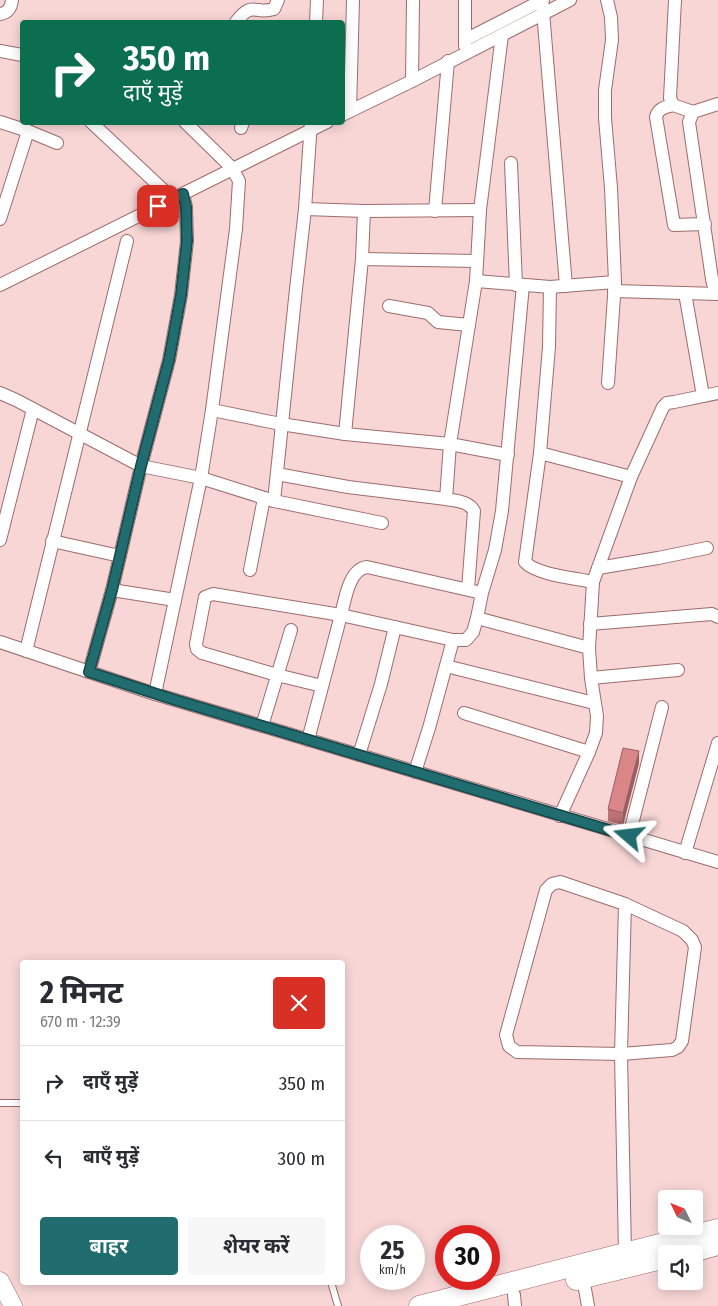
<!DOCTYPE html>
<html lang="hi">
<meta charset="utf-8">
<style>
body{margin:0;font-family:"Fira Sans Condensed","Noto Sans Devanagari",sans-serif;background:#f7f7f7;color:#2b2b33;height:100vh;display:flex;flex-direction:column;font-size:19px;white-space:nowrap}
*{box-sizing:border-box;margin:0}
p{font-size:16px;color:#7c7c81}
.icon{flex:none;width:28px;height:28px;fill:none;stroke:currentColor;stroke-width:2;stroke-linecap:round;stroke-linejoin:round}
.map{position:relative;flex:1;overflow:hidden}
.side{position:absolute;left:20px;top:960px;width:325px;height:325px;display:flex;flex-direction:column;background:#fff;border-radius:5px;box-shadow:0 2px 12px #0003}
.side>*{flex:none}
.top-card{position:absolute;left:20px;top:20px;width:325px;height:105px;border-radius:5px;box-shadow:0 2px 12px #0003;background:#0b6e4f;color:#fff;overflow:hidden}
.needle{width:32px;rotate:313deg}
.buttons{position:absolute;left:658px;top:1190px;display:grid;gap:10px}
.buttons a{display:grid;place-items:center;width:45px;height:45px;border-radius:5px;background:#fff;box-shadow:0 2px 12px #0003;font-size:25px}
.speed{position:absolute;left:360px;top:1225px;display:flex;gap:10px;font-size:25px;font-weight:700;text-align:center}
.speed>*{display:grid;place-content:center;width:65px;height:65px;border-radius:50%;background:#fff;box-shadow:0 2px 12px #0003;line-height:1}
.speed small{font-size:12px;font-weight:400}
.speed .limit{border:8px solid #d22;background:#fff;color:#111}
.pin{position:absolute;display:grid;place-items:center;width:42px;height:42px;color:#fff;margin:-21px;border-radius:10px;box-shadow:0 2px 8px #0006}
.me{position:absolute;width:55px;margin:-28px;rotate:287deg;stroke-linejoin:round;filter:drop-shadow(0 0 4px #0008)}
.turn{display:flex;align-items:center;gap:18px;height:105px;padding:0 20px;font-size:22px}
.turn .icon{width:65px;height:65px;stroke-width:2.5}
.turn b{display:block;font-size:35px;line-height:42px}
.round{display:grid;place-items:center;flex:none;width:52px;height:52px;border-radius:5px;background:#f7f7f7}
.summary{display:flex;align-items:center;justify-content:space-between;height:85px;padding:0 20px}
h1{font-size:30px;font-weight:700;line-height:38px}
.primary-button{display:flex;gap:10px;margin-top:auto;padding:10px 20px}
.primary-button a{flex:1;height:58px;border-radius:5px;background:#206c6e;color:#fff;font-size:20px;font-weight:700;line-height:58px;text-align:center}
.primary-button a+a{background:#f7f7f7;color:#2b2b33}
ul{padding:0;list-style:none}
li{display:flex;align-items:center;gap:15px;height:75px;padding:0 20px;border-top:1px solid #e1e1e2}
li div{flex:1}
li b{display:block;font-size:19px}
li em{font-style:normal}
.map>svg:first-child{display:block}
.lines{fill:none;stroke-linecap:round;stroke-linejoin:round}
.lane-casing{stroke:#9d6c6d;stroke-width:8}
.street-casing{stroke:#9d6c6d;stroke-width:14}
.secondary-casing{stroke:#9d6c6d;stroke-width:19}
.primary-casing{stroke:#9d6c6d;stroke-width:21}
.lane{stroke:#fff;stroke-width:6}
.street{stroke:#fff;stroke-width:12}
.secondary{stroke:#fff;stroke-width:18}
.primary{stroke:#fff;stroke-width:20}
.wall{fill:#bb7376}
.shaded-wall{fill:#985e60}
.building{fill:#d98689;stroke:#985e60}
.route-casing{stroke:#154648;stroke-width:12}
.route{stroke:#206c6e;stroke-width:9}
</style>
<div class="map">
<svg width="718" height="1306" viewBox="0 0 718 1306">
<rect width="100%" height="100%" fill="#f8d6d6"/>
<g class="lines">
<g class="lane-casing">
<g id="lane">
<path d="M0 1103H22"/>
<path d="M331 1282 338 1306"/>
</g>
</g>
<g class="street-casing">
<g id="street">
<path d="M465 0V46"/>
<path d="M542 0 566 286"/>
<path d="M607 0 611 17 612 40 605 90V118L611 188 615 282 608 383"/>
<path d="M675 0 670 98 673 105 693 112"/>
<path d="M0 14C8 13 11 8 12 0"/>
<path d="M236 22C253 0 253 15 274 9L278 0"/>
<path d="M316 22 317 0"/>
<path d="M465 40 543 0"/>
<path d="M0 51 22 55"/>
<path d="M412 81 413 0"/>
<path d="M718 104 693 112 689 122 712 279 714 287 718 291"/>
<path d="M673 105C666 107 658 108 656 117L674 225 705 224"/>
<path d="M350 111 353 0"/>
<path d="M342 115 412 81 570 0"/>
<path d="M0 122 28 131 57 143"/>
<path d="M91 122 173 199"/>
<path d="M185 122 232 168 239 181 236 229 212 410"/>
<path d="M241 128 243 122"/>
<path d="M511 163 516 285"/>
<path d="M305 209 364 211 480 210"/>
<path d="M435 211 448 61"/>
<path d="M0 219 28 131"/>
<path d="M362 259 364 211"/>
<path d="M476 281 550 287 615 282"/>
<path d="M0 285 327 122"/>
<path d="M550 287 549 347 540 453 525 562C537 575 575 578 593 582"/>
<path d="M614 291 718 294"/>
<path d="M685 293 703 396"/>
<path d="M389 306 428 313 438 322 469 325"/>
<path d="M0 393 16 400 141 466 201 478 274 501 382 523"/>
<path d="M345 434 362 259 477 261"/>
<path d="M540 453 631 477"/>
<path d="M277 474 348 487 446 499"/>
<path d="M274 501 296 289 305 209 311 122"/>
<path d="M0 540 33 409"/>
<path d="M52 541 120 556"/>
<path d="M598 568 658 558 707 548"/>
<path d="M250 570 264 498"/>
<path d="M468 589 474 511C468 501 457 501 446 499L450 444 476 281 480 210 502 35"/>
<path d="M112 590 175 600"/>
<path d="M482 593 367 567C349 569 345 600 341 615L453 640H466L473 632 477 618 482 593 495 550 502 511 523 285"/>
<path d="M477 618 589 648"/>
<path d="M590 624 712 614 718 617"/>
<path d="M0 642 155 694 718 862"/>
<path d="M26 651 127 241"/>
<path d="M446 666 594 703"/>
<path d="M89 672 112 590 141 466 169 360 181 295 187 241 186 207 183 194"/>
<path d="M591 678 678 670"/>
<path d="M155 694 201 478 212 410 281 424 345 434 450 444 508 455"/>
<path d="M464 713 589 752"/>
<path d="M262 726 291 630"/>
<path d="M308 740 341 615 213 594 205 597 196 644 197 649 202 653 277 675 322 686"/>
<path d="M359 755 381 684 395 627"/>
<path d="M415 772 429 728 453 640"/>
<path d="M560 816 589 752 596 733 597 716 591 678 589 648 593 582 631 477 663 407 667 403 674 402 718 393"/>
<path d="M629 836 662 707"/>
<path d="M685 853 718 743"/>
<path d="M625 904 683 931 692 940 695 947 682 1041 678 1047 672 1050 621 1054 517 1052 509 1046 506 1035 546 890 552 884 560 882 625 904 621 1054 625 1253"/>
<path d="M583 1278 588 1306"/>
<path d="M514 1295 515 1306"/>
</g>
</g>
<g class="secondary-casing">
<path id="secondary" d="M0 1281 13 1306"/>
</g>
<g class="primary-casing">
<g id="primary">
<path d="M685 1254 718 1245"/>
<path d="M576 1280 666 1258"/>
<path d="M419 1306 718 1229"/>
</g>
</g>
<use href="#lane" class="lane"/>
<use href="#street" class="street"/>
<use href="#secondary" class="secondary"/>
<use href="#primary" class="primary"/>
</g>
<path class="wall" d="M639 763 623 825 608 821V809Z"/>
<path class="shaded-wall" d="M639 751V763L623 825V813Z"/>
<path class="building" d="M623 748 639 751 623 813 608 809Z"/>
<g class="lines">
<g class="route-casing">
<path id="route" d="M158 206 183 194 186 207 187 241 181 295 169 360 141 466 112 590 89 672 172 699 629 836"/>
</g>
<use href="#route" class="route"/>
</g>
</svg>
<div class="buttons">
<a><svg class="needle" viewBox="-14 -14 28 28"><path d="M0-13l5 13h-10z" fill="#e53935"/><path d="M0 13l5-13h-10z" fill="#7c7c81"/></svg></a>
<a><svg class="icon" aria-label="sound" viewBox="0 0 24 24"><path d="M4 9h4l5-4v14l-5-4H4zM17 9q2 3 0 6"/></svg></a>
</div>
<div class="speed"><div>25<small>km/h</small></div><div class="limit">30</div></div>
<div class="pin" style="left:158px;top:206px;background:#d93025"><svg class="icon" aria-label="arrive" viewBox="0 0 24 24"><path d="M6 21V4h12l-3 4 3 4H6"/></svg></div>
<svg class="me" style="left:629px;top:836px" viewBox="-20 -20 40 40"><path d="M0-17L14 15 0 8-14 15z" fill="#206c6e" stroke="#fff" stroke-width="4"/></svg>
<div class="top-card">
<div class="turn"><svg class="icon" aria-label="right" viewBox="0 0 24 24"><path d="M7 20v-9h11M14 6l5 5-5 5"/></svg><div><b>350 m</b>दाएँ मुड़ें</div></div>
</div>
<section class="side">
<div class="summary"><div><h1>2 मिनट</h1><p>670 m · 12:39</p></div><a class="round" style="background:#d93025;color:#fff"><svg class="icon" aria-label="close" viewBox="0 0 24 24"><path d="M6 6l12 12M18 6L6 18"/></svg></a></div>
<ul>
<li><svg class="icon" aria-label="right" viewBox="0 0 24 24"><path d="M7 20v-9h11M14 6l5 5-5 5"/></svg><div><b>दाएँ मुड़ें</b></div><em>350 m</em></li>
<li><svg class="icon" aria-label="left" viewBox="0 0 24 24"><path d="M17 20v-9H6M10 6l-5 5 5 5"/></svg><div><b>बाएँ मुड़ें</b></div><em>300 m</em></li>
</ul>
<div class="primary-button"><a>बाहर</a><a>शेयर करें</a></div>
</section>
</div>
